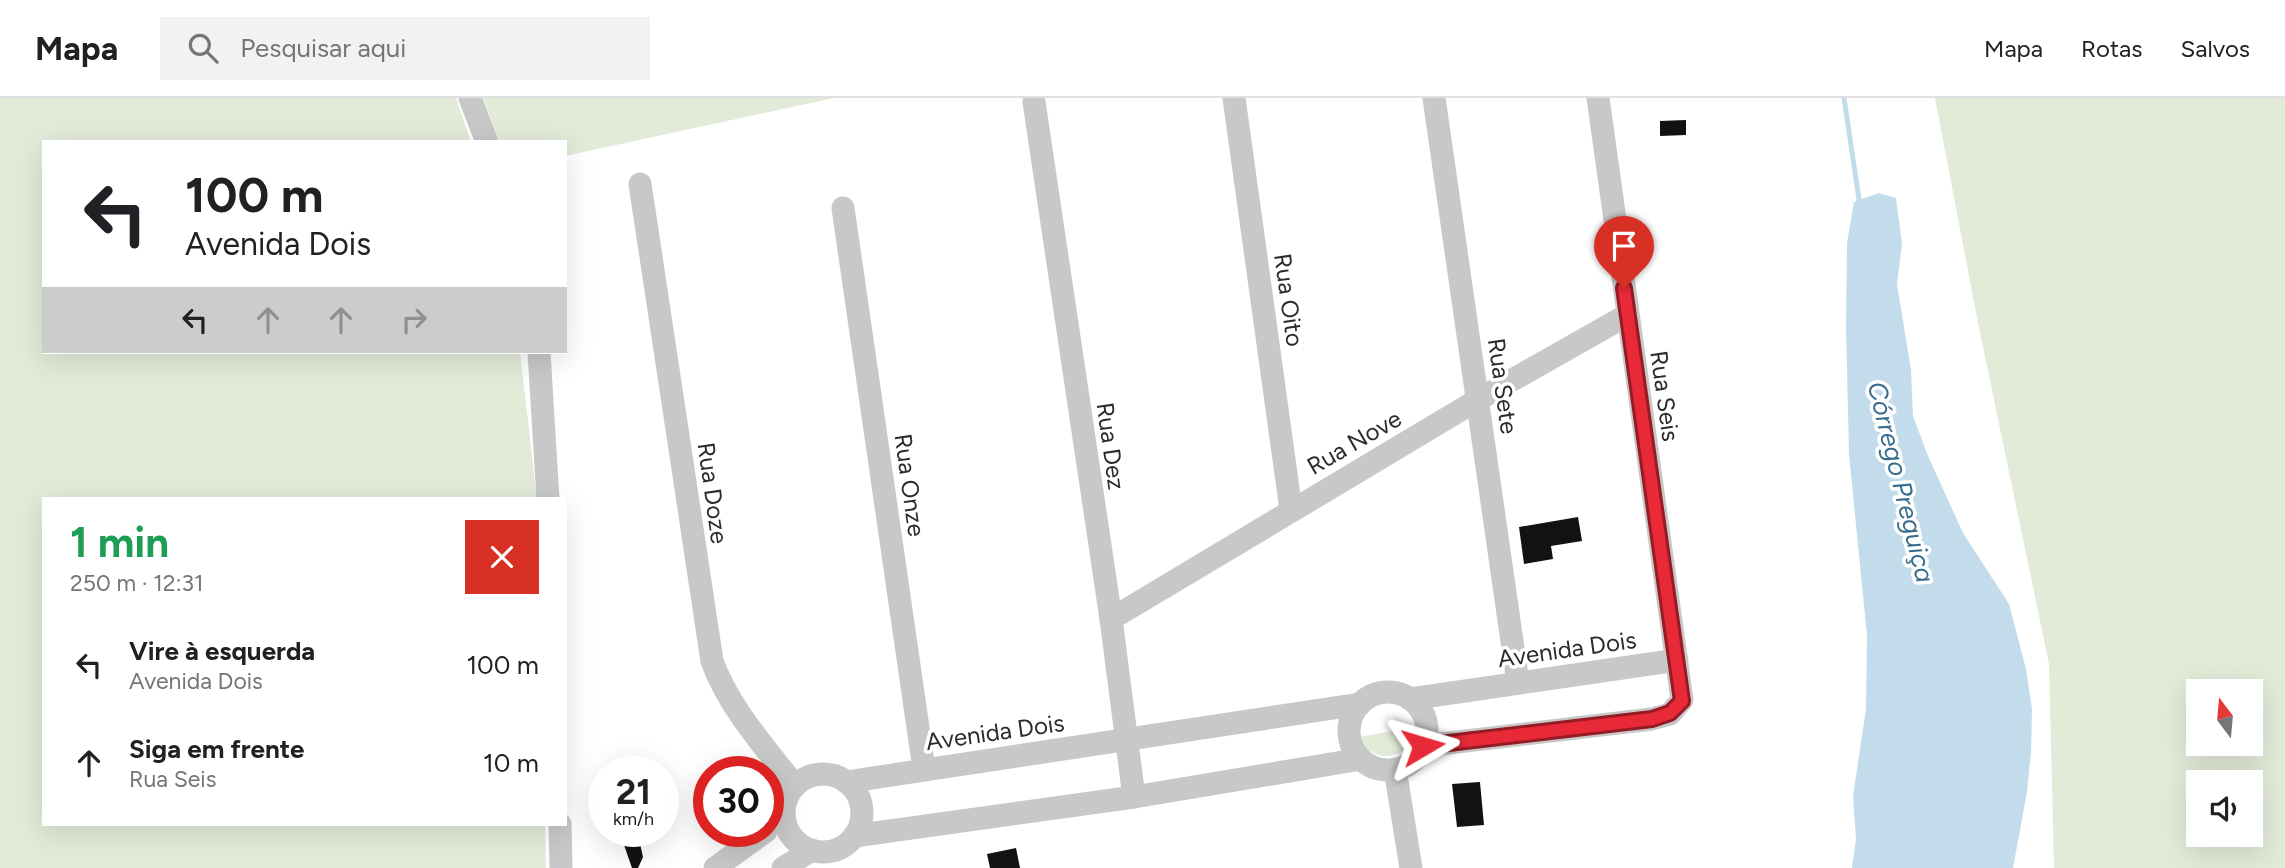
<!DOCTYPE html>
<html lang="pt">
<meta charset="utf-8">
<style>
body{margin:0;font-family:Figtree,sans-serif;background:#f2f2f2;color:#202124;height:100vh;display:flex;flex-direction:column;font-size:26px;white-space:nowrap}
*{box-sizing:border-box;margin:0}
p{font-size:23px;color:#757577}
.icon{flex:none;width:38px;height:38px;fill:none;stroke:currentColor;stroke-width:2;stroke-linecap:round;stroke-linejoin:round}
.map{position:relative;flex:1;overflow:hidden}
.sheet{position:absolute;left:42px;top:399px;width:525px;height:329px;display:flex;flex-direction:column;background:#fff;border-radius:0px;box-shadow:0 7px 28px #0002}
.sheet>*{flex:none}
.top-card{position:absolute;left:42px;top:42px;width:525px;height:214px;border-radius:0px;box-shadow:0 7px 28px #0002;background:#fff;color:#202124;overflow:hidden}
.needle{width:46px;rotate:344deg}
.buttons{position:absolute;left:2186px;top:581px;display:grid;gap:14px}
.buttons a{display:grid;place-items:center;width:77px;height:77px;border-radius:0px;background:#fff;box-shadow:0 7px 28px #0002;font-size:35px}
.speed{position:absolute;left:588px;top:658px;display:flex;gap:14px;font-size:35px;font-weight:700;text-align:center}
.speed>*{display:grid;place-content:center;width:91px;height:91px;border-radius:50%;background:#fff;box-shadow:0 7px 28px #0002;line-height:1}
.speed small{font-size:18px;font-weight:400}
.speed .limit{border:10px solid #d22;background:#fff;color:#111}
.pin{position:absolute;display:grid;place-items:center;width:60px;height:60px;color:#fff;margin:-72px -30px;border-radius:50% 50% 50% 0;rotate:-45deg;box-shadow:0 0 7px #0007}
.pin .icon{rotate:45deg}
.me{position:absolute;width:77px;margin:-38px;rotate:83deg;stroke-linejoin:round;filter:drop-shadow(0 0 5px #0008)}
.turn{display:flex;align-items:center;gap:24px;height:147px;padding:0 28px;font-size:32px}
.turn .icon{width:91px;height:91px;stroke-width:2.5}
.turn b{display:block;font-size:49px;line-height:60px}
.lanes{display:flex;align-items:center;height:66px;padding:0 28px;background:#0003;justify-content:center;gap:35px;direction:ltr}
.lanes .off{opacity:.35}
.round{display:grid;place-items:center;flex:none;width:74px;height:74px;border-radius:0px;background:#f2f2f2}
.headline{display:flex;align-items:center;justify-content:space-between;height:119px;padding:0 28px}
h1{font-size:42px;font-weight:700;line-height:52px;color:#1e9e55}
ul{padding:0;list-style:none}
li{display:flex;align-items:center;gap:21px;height:98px;padding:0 28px}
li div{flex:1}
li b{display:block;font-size:26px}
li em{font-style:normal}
header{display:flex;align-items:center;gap:42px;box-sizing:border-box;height:98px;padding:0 35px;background:#fff;border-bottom:2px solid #e0e0e0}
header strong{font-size:33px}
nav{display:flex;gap:38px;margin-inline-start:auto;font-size:24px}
.search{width:490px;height:63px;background:#f2f2f2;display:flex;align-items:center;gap:18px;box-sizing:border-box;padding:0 24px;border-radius:0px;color:#757577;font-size:26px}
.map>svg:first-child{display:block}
.green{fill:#e2ead8;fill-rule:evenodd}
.water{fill:#c3dceb}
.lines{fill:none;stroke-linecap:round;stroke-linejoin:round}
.stream{stroke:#c3dceb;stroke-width:5}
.building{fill:#121212}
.minor{stroke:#c8c8c8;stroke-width:23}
.route-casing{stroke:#961b24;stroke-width:18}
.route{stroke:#e72938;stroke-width:12}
.labels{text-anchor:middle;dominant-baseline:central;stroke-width:7;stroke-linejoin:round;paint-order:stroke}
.street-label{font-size:24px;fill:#2b2b2b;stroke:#fff}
.water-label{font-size:26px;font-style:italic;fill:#396d8d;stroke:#fff}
</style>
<header>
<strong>Mapa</strong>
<div class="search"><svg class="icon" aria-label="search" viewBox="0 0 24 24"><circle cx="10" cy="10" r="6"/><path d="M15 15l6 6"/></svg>Pesquisar aqui</div>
<nav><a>Mapa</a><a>Rotas</a><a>Salvos</a></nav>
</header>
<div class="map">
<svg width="2285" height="770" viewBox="0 0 2285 770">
<rect width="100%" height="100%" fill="#fff"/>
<g class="green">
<path d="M0 0H456L471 44H44V254H520L537 401H44V726H545L546 770H0Z"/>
<path d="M483 0H834L565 58V44H500Z"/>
<path d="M1935 0H2285V770H2054L2049 566 1978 225ZM2198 593H2250V646H2198ZM2198 684H2250V737H2198Z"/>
<path d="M1417 629C1413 661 1373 670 1359 639Z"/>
</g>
<path class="water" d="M1879 95 1896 100 1902 146 1897 186 1911 272 1913 318 1928 358 1963 435 2009 506 2026 571 2032 611 2031 654 2027 694 2013 770H1852L1856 741 1853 698 1866 611 1867 538 1849 356 1846 230 1847 145 1854 104Z"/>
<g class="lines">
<path class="stream" d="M1844 0 1860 108"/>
</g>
<g class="building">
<path d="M1686 22V37L1660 38V23Z"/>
<path d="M1578 419 1582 443 1551 448 1553 461 1524 466 1519 429Z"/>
<path d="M1480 684 1484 727 1457 729 1452 686Z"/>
<path d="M639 741 643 759 638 770H632L623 744Z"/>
<path d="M1016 750 1020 770H990L987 756Z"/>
</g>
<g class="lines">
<g class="minor">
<path d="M470 0 487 44"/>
<path d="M1234 0 1291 412"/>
<path d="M1434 0 1518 585"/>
<path d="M1034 4 1111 521 1134 699"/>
<path d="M640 86 712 563C729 610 765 649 795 688"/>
<path d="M843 110 924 671"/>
<path d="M539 254 548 401"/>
<path d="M1111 521 1479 301 1627 217"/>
<circle cx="1388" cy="633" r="39"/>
<path d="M1410 601 1677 562"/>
<path d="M1423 648 1652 621 1670 616 1682 602 1598 0"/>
<path d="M1395 671 1411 770"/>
<circle cx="823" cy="715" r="39"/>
<path d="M846 684 1360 606"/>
<path d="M560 726 561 770"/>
<path d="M854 738 1134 699 1361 661"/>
<path d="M715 770 766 733"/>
<path d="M783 770 812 752"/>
</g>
</g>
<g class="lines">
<g class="route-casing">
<path id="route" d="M1423 648 1652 621 1670 615 1682 603 1624 190"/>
</g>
<use href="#route" class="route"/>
</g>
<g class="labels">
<g class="street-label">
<text transform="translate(1289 202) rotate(82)">Rua Oito</text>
<text transform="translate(1503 288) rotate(82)">Rua Sete</text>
<text transform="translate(1665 298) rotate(82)">Rua Seis</text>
<text transform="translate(1354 344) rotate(-30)">Rua Nove</text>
<text transform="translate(1111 348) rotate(82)">Rua Dez</text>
<text transform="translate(910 387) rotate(82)">Rua Onze</text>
<text transform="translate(713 395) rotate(82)">Rua Doze</text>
<text transform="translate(1567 551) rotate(-8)">Avenida Dois</text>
<text transform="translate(995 634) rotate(-8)">Avenida Dois</text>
</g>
<g class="water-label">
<text transform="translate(1901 384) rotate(76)">Córrego Preguiça</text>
</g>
</g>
</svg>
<div class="buttons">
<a><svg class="needle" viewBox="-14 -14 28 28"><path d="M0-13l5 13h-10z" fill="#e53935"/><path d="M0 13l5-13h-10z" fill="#757577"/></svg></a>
<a><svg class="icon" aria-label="sound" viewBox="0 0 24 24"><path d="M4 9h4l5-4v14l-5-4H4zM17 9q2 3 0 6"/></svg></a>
</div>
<div class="speed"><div>21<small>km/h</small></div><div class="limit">30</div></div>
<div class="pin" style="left:1624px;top:190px;background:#d93025"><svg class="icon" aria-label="arrive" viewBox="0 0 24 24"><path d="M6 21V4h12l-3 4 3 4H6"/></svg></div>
<svg class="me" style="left:1423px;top:648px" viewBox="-20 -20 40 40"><path d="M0-17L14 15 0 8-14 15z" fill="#e72938" stroke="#fff" stroke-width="4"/></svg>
<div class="top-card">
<div class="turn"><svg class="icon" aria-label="left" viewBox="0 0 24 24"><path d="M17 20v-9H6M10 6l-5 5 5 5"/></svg><div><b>100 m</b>Avenida Dois</div></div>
<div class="lanes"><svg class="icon" aria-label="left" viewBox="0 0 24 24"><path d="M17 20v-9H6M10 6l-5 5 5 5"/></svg><svg class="icon off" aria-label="ahead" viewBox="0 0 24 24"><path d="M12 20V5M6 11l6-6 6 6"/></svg><svg class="icon off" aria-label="ahead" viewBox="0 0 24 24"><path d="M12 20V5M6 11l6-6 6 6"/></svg><svg class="icon off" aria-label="right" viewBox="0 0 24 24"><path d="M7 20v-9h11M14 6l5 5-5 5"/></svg></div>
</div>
<section class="sheet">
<div class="headline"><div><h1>1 min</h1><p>250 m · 12:31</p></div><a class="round" style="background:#d93025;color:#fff"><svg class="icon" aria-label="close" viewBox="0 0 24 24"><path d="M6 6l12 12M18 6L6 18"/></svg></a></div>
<ul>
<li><svg class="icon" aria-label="left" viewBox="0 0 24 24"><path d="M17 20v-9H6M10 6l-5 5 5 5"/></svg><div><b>Vire à esquerda</b><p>Avenida Dois</p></div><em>100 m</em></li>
<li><svg class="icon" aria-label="ahead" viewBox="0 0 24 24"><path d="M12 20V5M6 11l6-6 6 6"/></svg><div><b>Siga em frente</b><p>Rua Seis</p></div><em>10 m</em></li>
</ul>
</section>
</div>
